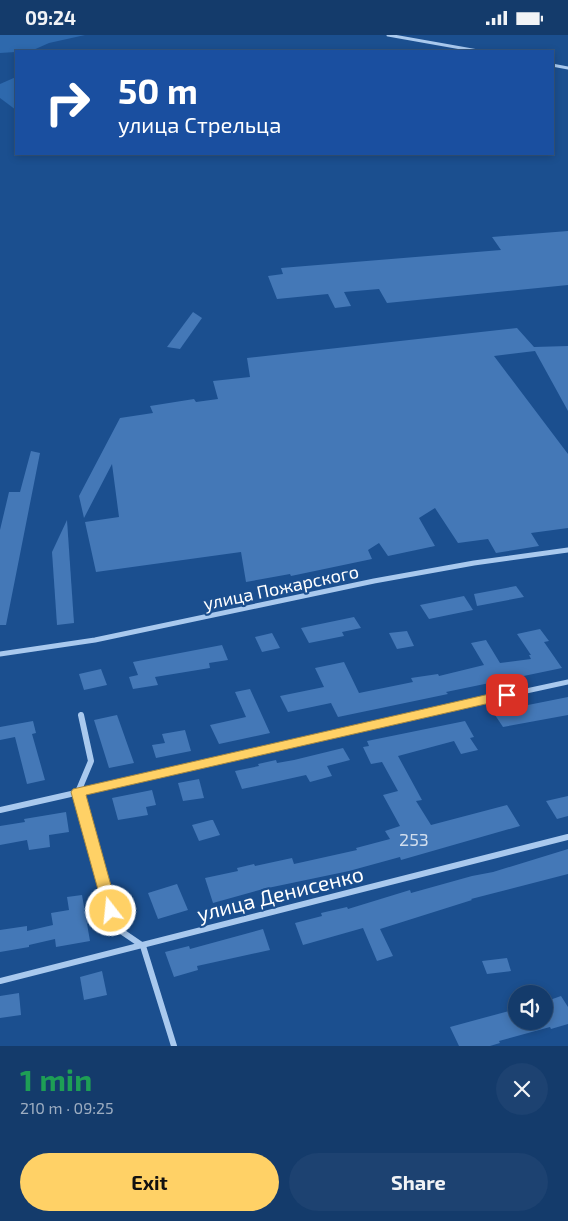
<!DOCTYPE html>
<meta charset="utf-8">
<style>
body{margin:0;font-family:"Exo 2",sans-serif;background:#1d4271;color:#f1f3f6;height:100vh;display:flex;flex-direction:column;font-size:19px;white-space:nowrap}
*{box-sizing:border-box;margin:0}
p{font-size:16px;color:#9dadc1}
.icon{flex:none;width:28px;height:28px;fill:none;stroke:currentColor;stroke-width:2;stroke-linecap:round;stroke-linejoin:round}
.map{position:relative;height:1011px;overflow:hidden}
.drawer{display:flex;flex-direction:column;background:#143b6b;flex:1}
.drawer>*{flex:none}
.hud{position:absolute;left:15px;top:15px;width:539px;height:105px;border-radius:0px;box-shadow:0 2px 8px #0003,0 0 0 1px #33557e;background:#1a4fa0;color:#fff;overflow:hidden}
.fabs{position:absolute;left:508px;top:950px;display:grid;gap:10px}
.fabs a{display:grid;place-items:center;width:45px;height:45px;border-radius:50%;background:#143b6b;box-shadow:0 2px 8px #0003,0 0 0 1px #33557e;font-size:25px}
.pin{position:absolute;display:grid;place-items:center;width:42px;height:42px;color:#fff;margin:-21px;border-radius:10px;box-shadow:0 2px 8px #0006}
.me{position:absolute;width:55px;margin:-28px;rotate:344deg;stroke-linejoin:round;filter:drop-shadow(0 0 4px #0008)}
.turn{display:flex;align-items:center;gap:18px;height:105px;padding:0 20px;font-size:22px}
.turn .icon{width:65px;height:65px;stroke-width:2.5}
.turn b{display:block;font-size:35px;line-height:42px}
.round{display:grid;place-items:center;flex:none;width:52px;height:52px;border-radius:26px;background:#1d4271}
.summary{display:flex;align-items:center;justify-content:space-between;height:85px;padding:0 20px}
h1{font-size:30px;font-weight:700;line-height:38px;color:#1e9e55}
.cta{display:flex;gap:10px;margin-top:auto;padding:10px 20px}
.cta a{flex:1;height:58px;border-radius:30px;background:#ffd166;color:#111;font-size:20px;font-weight:700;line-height:58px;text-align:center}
.cta a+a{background:#1d4271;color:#f1f3f6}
.status{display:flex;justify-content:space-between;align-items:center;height:35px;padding:0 25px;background:#143b6b;direction:ltr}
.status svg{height:14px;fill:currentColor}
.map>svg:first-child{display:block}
.green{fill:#2e69ad}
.building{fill:#4478b7}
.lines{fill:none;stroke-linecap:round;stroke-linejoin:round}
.minor-far2{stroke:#a9c9ee;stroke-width:3}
.minor-far1{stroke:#a9c9ee;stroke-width:5}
.minor{stroke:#a9c9ee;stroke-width:6}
.route{fill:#ffd166;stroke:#a68842}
.labels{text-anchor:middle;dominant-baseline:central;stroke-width:4.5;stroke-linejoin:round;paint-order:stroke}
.street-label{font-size:18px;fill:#fff;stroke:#1b4f8f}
.near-number-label{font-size:18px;fill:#d0dded}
.near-street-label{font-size:21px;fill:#fff;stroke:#1b4f8f}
</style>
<div class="status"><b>09:24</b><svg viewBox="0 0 49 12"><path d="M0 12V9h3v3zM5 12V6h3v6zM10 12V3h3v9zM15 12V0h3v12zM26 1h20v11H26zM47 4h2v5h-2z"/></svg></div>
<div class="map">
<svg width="568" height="1011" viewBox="0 0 568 1011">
<rect width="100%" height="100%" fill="#1b4f8f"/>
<g class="green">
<path d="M0 0H85L49 8 31 16 0 18Z"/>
<path d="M16 42V75L0 63V49Z"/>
</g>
<g class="building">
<path d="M568 196V250L387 268 379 254 344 257 351 271 335 273 328 259 277 264 268 241 283 239 281 233 501 215 492 202Z"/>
<path d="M193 277 202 283 180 314 167 312Z"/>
<path d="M517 293 534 312 568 311V376L535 316 494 321 568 419V493L531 498 539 511 496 518 488 504 458 508 435 473 419 483 435 511 388 521 379 508 368 515 372 524 291 541 290 539 246 547 241 517 96 537 85 487 119 482 112 429 84 483 79 461 120 383 153 378 150 371 194 364 196 367 218 364 213 346 250 342 247 323Z"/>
<path d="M31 416 40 418 6 590H0V495L9 457H20Z"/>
<path d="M67 485 74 588 57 590 52 517Z"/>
<path d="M516 551 524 562 477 571 474 559Z"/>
<path d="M464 561 473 575 429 584 420 570Z"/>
<path d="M354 582 361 593 342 597 344 601 309 608 301 593Z"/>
<path d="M540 594 549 606 544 607 562 633 446 657 448 659 338 682 331 668 288 677 280 661 324 652 315 633 344 627 359 658 413 647 411 643 438 639 439 641 484 630 471 608 486 605 500 628 531 624 529 620H531L517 599Z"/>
<path d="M407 596 414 611 397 614 389 598Z"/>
<path d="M272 598 280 613 262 617 255 602Z"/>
<path d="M222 610 228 625 209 628 210 633 155 642 158 650 133 654 129 642 138 640 133 627Z"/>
<path d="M101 634 107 650 84 655 79 639Z"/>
<path d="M250 654 270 698 219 709 210 690 246 682 235 657Z"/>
<path d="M568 662V680L503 692 493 677Z"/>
<path d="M117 680 134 728 109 733 94 685Z"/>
<path d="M33 686 36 698 32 699 45 745 27 749 15 702 0 705V692Z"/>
<path d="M465 686 474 702 470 703 478 715 461 719 454 706 398 721 422 765 416 766 431 790 507 770 520 791 401 825 400 822 349 836 263 854 213 868 205 843 238 836 237 833 254 829 255 831 292 823 294 829 357 815 356 813 390 804 385 796 400 791 383 760 398 756 382 727 371 729 363 712 369 711 367 706Z"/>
<path d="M185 695 191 716 156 723 152 710 165 708 162 699Z"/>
<path d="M343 713 350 725 327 731 332 741 310 747 306 740 242 754 235 736 259 731 258 729 276 725 277 728 294 725Z"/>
<path d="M199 744 204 763 183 766 178 748Z"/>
<path d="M152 755 156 770 146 772 148 780 118 785 112 763Z"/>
<path d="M568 761V781L557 784 546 766Z"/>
<path d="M66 777 69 797 49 800 50 812 29 815 27 805 0 810V791L25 787 24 784Z"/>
<path d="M211 785H213L220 800 199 806 192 790Z"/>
<path d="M568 814V839L471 864 472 865 380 894 393 921 377 926 363 893 303 910 295 888 322 881 321 878 347 872 348 874 410 855 411 858 472 841 493 837Z"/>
<path d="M177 849 188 875 158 884 148 858Z"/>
<path d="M82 860 90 906 56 912 55 904 29 910V912L0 917V895L27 891V896L53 890 51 878 69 875 67 862Z"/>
<path d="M263 894 270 915 197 931 198 935 174 942 165 917 189 911 190 914Z"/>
<path d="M507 923 511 936 487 939 482 926Z"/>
<path d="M102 936 107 960 84 965 80 942Z"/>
<path d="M19 958 21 980 0 983V961Z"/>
<path d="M561 961 568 972V989L551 994 550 992 499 1006 500 1008 490 1011H459L450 992 516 974V986H544V967Z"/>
</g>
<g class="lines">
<g class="minor-far2">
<path d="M388 0 478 16"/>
<path d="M552 30 568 33"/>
</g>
<g class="minor-far1">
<path d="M0 619 95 605 374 546 474 528 568 515"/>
<path d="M517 658 568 647"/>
</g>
<g class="minor">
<path d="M81 680 91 726 78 757 115 892 143 911 174 1011"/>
<path d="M0 775 522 657"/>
<path d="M0 946 568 802"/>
</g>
</g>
<path class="route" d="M507 655 514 660 512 663 86 760 118 876 116 880 111 881 105 880 71 757 73 754Z"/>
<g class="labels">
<g class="street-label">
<text transform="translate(281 552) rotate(-12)">улица Пожарского</text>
</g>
<g class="near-number-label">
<text x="414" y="804">253</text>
</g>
<g class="near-street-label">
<text transform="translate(280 858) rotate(-14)">улица Денисенко</text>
</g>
</g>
</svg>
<div class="fabs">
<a><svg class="icon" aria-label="sound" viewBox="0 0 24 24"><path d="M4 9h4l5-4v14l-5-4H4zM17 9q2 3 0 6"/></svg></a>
</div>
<div class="pin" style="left:507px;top:660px;background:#d93025"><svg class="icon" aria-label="arrive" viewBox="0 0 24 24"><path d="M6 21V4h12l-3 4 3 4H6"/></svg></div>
<svg class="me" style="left:111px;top:876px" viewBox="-20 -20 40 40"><circle r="17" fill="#ffd166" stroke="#fff" stroke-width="3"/><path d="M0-11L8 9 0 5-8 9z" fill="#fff"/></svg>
<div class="hud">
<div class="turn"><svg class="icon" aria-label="right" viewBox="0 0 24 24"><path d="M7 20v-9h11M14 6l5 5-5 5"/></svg><div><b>50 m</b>улица Стрельца</div></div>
</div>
</div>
<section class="drawer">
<div class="summary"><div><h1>1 min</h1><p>210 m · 09:25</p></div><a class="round"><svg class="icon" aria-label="close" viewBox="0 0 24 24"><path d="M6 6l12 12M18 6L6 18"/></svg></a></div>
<div class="cta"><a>Exit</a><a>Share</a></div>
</section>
